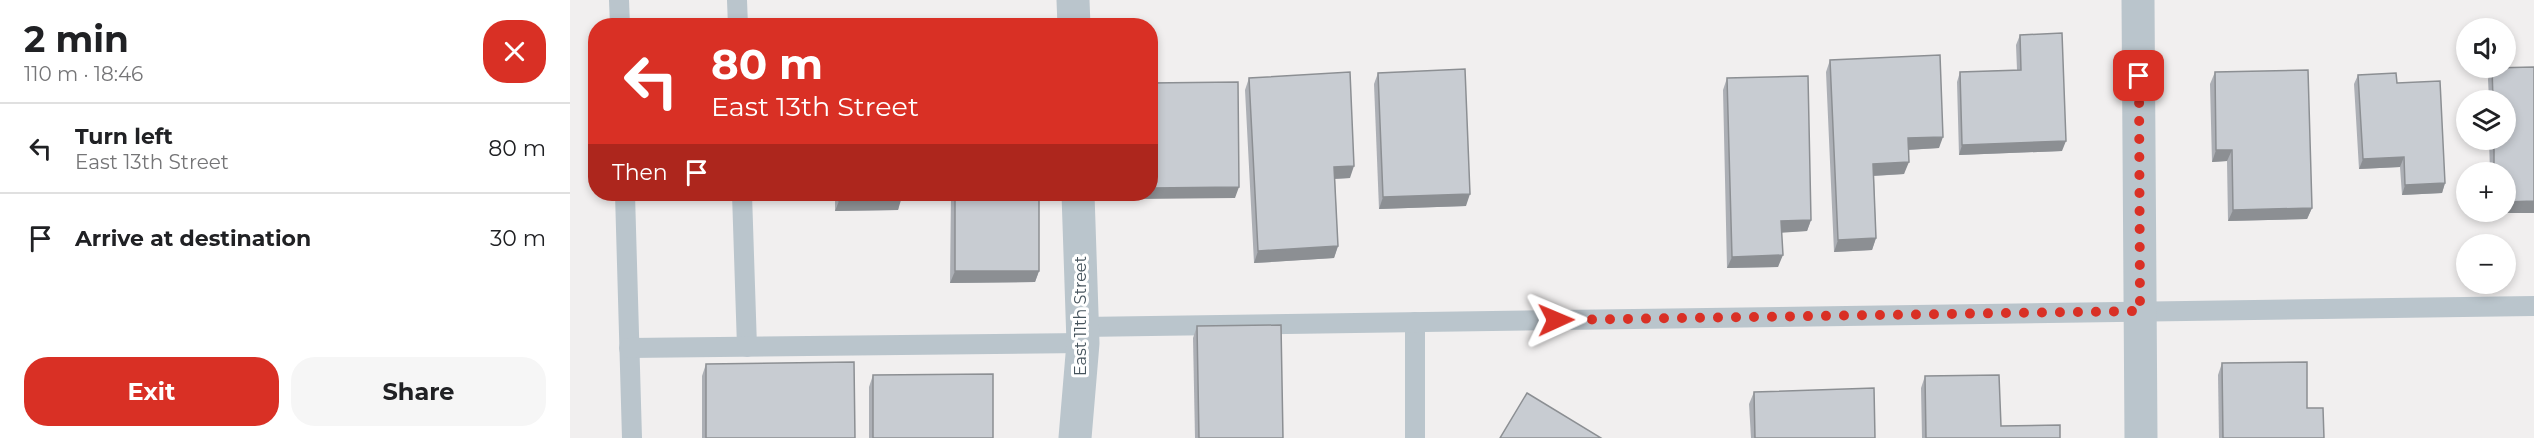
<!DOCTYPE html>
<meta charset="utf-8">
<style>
body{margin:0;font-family:Montserrat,sans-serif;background:#f6f6f6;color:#202124;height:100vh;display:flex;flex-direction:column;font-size:22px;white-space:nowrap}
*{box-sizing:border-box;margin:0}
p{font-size:20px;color:#757577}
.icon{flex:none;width:33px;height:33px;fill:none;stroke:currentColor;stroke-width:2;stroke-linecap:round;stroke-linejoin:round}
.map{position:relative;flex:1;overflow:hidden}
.panel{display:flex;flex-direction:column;background:#fff;width:570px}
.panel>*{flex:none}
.banner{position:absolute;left:18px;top:18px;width:570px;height:183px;border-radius:24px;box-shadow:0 3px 9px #0003;background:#d93025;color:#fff;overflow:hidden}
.fabs{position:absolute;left:1886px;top:18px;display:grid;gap:12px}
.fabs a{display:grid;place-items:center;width:60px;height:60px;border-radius:50%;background:#fff;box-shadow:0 3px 9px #0003;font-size:30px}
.pin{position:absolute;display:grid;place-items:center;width:51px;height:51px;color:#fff;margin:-26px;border-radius:12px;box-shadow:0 3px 9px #0006}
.me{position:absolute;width:66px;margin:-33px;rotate:89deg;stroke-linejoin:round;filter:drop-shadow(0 0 4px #0008)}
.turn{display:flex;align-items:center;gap:21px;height:126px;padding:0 24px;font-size:27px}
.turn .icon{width:78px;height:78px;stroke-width:2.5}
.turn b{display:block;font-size:42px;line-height:51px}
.then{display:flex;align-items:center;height:57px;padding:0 24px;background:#0003;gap:12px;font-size:22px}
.round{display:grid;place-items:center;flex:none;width:63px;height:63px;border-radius:24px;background:#f6f6f6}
.headline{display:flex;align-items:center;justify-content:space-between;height:102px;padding:0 24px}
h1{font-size:36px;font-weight:700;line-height:45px}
.cta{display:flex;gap:12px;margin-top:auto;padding:12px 24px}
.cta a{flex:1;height:69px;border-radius:24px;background:#d93025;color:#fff;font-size:24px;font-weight:700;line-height:69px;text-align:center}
.cta a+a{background:#f6f6f6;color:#202124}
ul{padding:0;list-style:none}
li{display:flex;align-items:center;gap:18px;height:90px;padding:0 24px;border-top:2px solid #e0e0e0}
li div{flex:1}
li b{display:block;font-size:22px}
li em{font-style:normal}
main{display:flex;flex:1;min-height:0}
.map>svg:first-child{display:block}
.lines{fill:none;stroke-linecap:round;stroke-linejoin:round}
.lane{stroke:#bac5cc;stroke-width:20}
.street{stroke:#bac5cc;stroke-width:33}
.wall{fill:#acafb5}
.shaded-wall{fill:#8c8f93}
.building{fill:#c8ccd2;stroke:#8c8f93;stroke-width:1.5}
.route{stroke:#d93025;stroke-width:10;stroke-dasharray:0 18}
.labels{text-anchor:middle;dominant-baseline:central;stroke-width:6;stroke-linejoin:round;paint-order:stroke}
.street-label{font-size:16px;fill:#46545d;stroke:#fff}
</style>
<main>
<section class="panel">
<div class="headline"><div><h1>2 min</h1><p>110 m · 18:46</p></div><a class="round" style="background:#d93025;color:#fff"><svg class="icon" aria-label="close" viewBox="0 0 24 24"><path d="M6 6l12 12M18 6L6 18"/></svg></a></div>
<ul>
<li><svg class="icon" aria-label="left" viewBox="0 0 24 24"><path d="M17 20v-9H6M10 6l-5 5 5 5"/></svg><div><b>Turn left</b><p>East 13th Street</p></div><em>80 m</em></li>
<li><svg class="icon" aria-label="arrive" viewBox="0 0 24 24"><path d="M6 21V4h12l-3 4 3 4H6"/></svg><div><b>Arrive at destination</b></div><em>30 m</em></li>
</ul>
<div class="cta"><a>Exit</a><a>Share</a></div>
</section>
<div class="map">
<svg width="1964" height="438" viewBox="0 0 1964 438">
<rect width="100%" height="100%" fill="#f1efef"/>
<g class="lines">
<g class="lane">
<path d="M49 0 50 26"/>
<path d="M167 0 168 26"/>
<path d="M55 194 62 438"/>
<path d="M172 194 177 347"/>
<path d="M845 322V438"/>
<path d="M512 327 1964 306"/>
<path d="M59 348 513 343"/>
</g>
<g class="street">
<path d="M503 0 504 26"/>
<path d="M1568 0 1571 438"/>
<path d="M505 438 513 343 508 194"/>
</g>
</g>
<g class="wall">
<path d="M1450 35 1492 151 1389 155 1387 82 1390 72 1447 70 1446 45Z"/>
<path d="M1260 60 1369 148 1338 150 1334 174 1304 176 1306 238 1302 250 1264 252 1256 72Z"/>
<path d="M1964 67V213H1920V212H1935V172H1920L1919 140H1935V100H1919L1918 79 1922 68Z"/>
<path d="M1645 72 1742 208 1737 219 1658 221 1657 161 1642 162 1640 84Z"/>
<path d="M808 73 896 206 809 209 804 84Z"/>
<path d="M1788 75 1827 83 1875 183 1872 193 1832 195 1830 167 1789 169 1784 84Z"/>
<path d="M679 78 780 178 765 179 768 246 764 258 684 263 675 90Z"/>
<path d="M1157 78 1241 220 1237 231 1212 232 1208 267 1157 268 1153 90Z"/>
<path d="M265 194H331L328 210 265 211Z"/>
<path d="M381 194H447V198L469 271 465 282 380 283Z"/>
<path d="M627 326 713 438H625L623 338Z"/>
<path d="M1652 363 1737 408 1754 438H1649L1648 375Z"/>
<path d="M136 364 285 438H132V376Z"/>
<path d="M303 375 423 438H299V387Z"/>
<path d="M1355 376 1431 426 1490 438H1352L1351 388Z"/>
<path d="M1184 392 1305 438H1181L1179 404Z"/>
</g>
<g class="shaded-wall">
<path d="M1373 137 1369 148 1334 150 1338 138Z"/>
<path d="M1496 141 1492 151 1389 155 1392 145Z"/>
<path d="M1646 150H1662L1657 161 1642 162Z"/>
<path d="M1834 157 1830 167 1789 169 1793 159Z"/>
<path d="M1339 162 1334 174 1299 176 1303 164Z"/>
<path d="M784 166 780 178 760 179 764 167Z"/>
<path d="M1875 183 1872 193 1832 195 1835 185Z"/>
<path d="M669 187 665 198 567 199 569 194H580V188Z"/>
<path d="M900 194 896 206 809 209 813 197Z"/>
<path d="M331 200 328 210 265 211 269 201Z"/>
<path d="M1964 201V213H1920L1921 212H1935V202Z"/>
<path d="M1742 208 1737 219 1658 221 1663 210Z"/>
<path d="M1241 220 1237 231 1207 233 1211 221Z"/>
<path d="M1306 238 1302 250 1264 252 1268 240Z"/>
<path d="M768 246 764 258 684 263 688 251Z"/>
<path d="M1213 255 1208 267 1157 268 1162 257Z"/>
<path d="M385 271H469L465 282 380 283Z"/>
</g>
<g class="building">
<path d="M1492 33 1496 141 1392 145 1390 72 1451 70 1450 35Z"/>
<path d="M1370 55 1373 137 1338 138 1339 162 1303 164 1306 238 1268 240 1260 60Z"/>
<path d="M1964 67V201L1935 202V172H1924V140H1935V100H1923L1922 68Z"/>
<path d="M895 69 900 194 813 197 808 73Z"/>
<path d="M1738 70 1742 208 1663 210 1662 150H1646L1645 72Z"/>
<path d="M780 72 784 166 764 167 768 246 688 251 679 78Z"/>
<path d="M1826 73 1827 83 1870 81 1875 183 1835 185 1834 157 1793 159 1788 75Z"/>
<path d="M1238 76 1241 220 1211 221 1213 255 1162 257 1157 78Z"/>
<path d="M668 82 669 187 580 188V83Z"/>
<path d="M268 194H331V200L269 201Z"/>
<path d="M385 194H447V198L469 197V271H385Z"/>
<path d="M711 325 713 438H629L627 326Z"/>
<path d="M284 362 285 438H136V364Z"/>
<path d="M1737 362V408H1753L1754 438H1653L1652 363Z"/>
<path d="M423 374V438H303V375Z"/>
<path d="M1429 375 1431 426 1490 425V438H1356L1355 376Z"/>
<path d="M1304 388 1305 438H1185L1184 392Z"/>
<path d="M957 393 1031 438H930Z"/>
</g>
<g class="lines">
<path class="route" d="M986 320 1570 311 1569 76"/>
</g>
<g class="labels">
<g class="street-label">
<text transform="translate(510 316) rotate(-90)">East 11th Street</text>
</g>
</g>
</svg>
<div class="fabs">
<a><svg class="icon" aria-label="sound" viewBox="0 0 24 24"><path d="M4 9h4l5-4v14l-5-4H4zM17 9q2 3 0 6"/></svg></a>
<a><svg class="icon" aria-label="layers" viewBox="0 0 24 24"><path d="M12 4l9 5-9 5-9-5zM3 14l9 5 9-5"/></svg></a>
<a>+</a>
<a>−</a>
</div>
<div class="pin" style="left:1569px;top:76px;background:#d93025"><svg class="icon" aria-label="arrive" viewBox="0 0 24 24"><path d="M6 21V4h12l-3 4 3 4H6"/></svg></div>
<svg class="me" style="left:986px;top:320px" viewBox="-20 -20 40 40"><path d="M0-17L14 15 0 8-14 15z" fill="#d93025" stroke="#fff" stroke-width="4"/></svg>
<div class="banner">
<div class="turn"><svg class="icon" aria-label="left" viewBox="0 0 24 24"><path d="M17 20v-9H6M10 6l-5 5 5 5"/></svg><div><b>80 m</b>East 13th Street</div></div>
<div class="then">Then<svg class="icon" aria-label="arrive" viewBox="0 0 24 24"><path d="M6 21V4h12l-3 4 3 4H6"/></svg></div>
</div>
</div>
</main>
